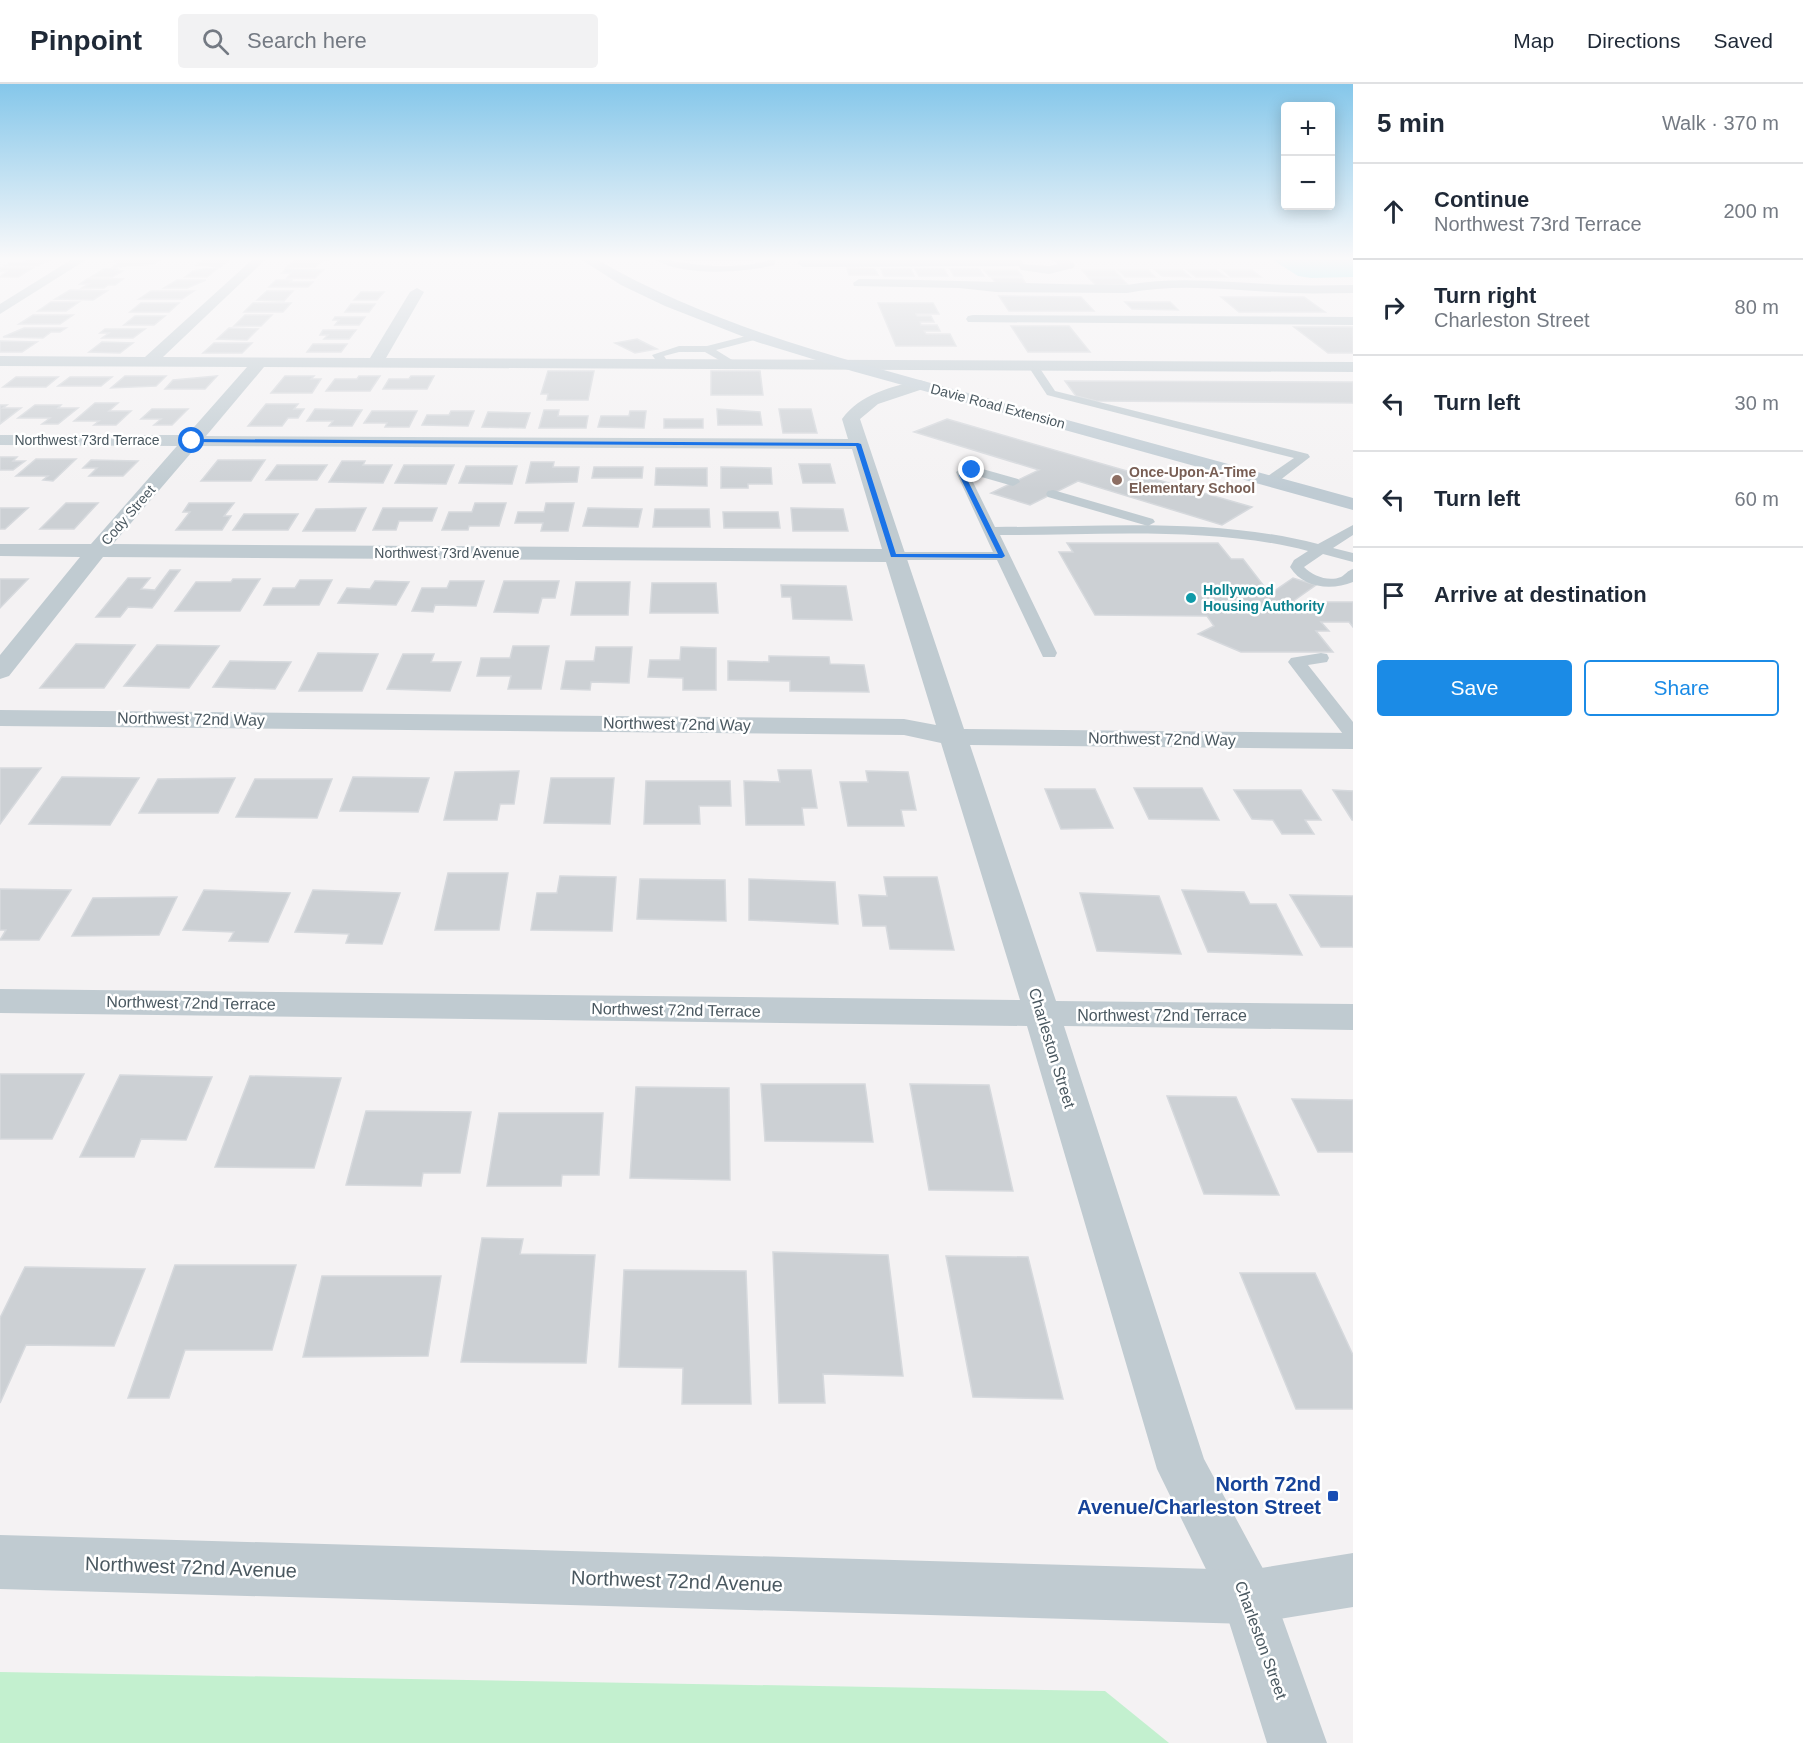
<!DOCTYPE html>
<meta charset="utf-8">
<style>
body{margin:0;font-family:Arial,sans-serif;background:#f2f2f3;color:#1f2937}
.controls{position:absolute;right:18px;top:18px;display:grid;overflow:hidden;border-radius:6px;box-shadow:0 3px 15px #0003}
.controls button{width:54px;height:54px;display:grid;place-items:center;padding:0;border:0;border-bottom:2px solid #e0e1e3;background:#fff;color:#1f2937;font:30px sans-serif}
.stop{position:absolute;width:18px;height:18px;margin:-14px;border:4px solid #1a73e8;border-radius:50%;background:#fff}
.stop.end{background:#1a73e8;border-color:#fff;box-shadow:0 2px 6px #0008}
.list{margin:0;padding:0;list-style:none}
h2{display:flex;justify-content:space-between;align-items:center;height:78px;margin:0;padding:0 24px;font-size:26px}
h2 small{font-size:20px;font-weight:400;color:#747a83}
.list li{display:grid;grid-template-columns:39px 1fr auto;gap:18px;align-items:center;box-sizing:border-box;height:96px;padding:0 24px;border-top:2px solid #e0e1e3}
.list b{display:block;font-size:22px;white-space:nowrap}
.list p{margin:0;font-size:20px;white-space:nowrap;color:#747a83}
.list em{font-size:20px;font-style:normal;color:#747a83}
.actions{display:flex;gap:12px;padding:18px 24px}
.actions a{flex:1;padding:14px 0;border:2px solid #1b8be6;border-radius:6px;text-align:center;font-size:21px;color:#1b8be6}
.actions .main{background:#1b8be6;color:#fff}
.icon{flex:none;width:33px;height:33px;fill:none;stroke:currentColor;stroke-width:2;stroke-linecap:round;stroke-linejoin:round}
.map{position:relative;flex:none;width:1353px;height:1659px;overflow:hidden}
header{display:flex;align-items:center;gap:36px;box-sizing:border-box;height:84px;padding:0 30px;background:#fff;border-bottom:2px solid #e0e1e3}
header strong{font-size:28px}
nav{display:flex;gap:33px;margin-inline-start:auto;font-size:21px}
.search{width:420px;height:54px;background:#f2f2f3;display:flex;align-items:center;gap:15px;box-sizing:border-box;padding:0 21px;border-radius:6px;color:#747a83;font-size:22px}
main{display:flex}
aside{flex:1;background:#fff}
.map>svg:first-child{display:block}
.green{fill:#c3f0cf}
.water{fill:#90e4ed}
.building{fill:#ccd0d4;stroke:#d6d9dd;stroke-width:1.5}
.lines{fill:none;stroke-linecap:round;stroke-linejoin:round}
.service{fill:#c0cbd1;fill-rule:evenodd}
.minor{fill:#c0cbd1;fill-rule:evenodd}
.tertiary{fill:#c0cbd1;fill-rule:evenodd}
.secondary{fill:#bfcbd3;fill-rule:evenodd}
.route{fill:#1a73e8}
.education-dot{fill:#8d6e63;stroke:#fff;stroke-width:2}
.culture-dot{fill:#0f9aa8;stroke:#fff;stroke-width:2}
.transit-dot{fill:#1a4fb4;stroke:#fff;stroke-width:2}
.labels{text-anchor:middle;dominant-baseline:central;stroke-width:5;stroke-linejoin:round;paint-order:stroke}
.far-street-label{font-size:14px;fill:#4a5860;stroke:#fff}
.far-education-label{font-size:14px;font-weight:bold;fill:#785e54;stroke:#fff;text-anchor:start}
.far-culture-label{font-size:14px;font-weight:bold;fill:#0d838f;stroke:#fff;text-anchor:start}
.street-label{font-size:16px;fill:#4a5860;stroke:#fff}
.near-transit-label{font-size:20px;font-weight:bold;fill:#164399;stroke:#fff;text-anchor:end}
.near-street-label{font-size:20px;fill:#4a5860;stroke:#fff}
</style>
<header>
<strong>Pinpoint</strong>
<div class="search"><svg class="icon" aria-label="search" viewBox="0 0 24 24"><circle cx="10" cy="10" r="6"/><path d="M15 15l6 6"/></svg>Search here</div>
<nav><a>Map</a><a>Directions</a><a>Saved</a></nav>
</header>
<main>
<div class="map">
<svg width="1353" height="1659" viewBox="0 0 1353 1659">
<rect width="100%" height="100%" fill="#f4f2f3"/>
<!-- green -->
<path class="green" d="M0,1588l1105,19 64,52h-1169z"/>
<!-- water -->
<path class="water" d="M1270,174h83v19l-42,1 -13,-2z"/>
<!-- building -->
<g class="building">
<path d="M31,174l21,1 -15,7h-33l6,-3h12z"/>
<path d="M684,174h67l1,2h-68z"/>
<path d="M117,175h45l-8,5 -41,3 6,-5h-7z"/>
<path d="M205,175h25l-10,8 -24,-2z"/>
<path d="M297,175h33l-9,3 -6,5h-28z"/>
<path d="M0,184h33l-15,9h-18l7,-6h-7z"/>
<path d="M847,184l28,1 3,6h-29z"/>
<path d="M104,185h14l-2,1 7,1 -11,6h-21z"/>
<path d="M203,185h14l-10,8h-22l8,-6z"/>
<path d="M286,185l37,1 -8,8h-28l4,-5h-9z"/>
<path d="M881,185h30l3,7h-30z"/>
<path d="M915,185h29l4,7h-29z"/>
<path d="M950,185h29l5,7h-30z"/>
<path d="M984,186h33l5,6h-33z"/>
<path d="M1082,186h32l7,7h-33z"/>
<path d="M1118,186h30l7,7h-30z"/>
<path d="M1155,186h27l8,7 -28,-1z"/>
<path d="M1187,186h29l10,7h-30z"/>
<path d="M1223,186h29l9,7h-30z"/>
<path d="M992,194h30l5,7h-30z"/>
<path d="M1089,194h32l7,7h-32z"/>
<path d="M87,195h36l-8,6h-7l-4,3h-22l7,-4h-9z"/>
<path d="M177,196h29l-19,8h-23z"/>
<path d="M276,196h16l-2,2h23l-5,5h-39z"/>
<path d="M70,206l37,1 -14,9 -38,-1z"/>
<path d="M151,207h43l-12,8h-43z"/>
<path d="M267,207h26l-9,10 -27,-1z"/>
<path d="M361,208h23l-7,8h-23z"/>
<path d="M999,212l82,1 13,14h-85z"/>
<path d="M1221,213h83l21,15h-86z"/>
<path d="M51,218h28l-13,9h-28z"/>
<path d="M1125,218h45l8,8 -46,-1z"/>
<path d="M141,219h38l-10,9h-39z"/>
<path d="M253,219h38l-8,9h-39z"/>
<path d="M878,219h55l6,11h-23l1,2h14l3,6h-14l1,3h16l3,6h-16l2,3h24l6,12h-60z"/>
<path d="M351,220h24l-6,8h-24z"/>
<path d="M33,231h40l-13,9h-41z"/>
<path d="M245,231h27l-11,11h-27z"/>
<path d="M135,232h30l-11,9h-30z"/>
<path d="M335,233h30l-6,8h-24l4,-5h-6z"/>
<path d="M1011,242h58l21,26h-62z"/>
<path d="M1294,243h59v26h-25z"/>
<path d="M24,244h42l-6,4h-9l-8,6 -40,-1z"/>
<path d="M229,244l29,1 -11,11 -30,-1z"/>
<path d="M105,245h40l-12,9h-31l7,-5h-9z"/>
<path d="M323,246h33l-7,9h-25l4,-4h-8z"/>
<path d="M637,255l20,10 -22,4 -20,-10z"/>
<path d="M0,257l37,1 -15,10h-22z"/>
<path d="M102,258l31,1 -13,10 -31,-1z"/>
<path d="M214,259h38l-10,10h-39z"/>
<path d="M313,260h34l-6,8h-34z"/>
<path d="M548,287h46l-6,29h-41l1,-6h-7z"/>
<path d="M711,287h49l3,24h-52z"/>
<path d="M125,292h41l-10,10 -45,2z"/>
<path d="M217,292l-12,13h-40l8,-9z"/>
<path d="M285,292h29l-3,3h10l-9,14h-41z"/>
<path d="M359,292h21l-10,15h-44l9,-12h22z"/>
<path d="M411,292h23l-7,13h-44l6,-10h20z"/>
<path d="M16,293h42l-12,10h-43z"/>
<path d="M70,293h42l-11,9h-43z"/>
<path d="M1065,297l288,1v21l-257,-2 -20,-5z"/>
<path d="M95,319h23l-9,8h22l-15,14h-22l5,-4h-25z"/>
<path d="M266,320h32l-4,5h10l-6,9h-10l-6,8h-34z"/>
<path d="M0,321h7l-4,3h18l-21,16z"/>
<path d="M35,321h26l-3,3h20l-20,16h-16l8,-6h-32z"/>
<path d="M152,325h36l-16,16h-18l7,-6h-20z"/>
<path d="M315,325l47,1 -10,16h-23l4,-5h-26z"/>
<path d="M717,325l43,3 2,13h-44z"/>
<path d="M779,325h32l6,24h-34z"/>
<path d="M544,326h15l-1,6h30l-2,12h-47z"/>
<path d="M372,327h45l-8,16h-24l2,-4h-23z"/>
<path d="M451,327h23l-6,15 -46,-1 5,-10h22z"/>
<path d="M630,327h16l-2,17 -46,-1 3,-11h28z"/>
<path d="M488,328l42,1 -5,15 -43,-1z"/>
<rect x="664" y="335" width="39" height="9"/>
<path d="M947,335l305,88 -30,18 -144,-44 -48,24 -39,-12 48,-23 -125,-38z"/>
<path d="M0,373h17l-4,4h12l-12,9h-13z"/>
<path d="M36,375h40l-23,22 -10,-1 5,-4h-32z"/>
<path d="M91,376l47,1 -15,15h-34l8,-8h-14z"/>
<path d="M218,376h47l-14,21h-50z"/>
<path d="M342,377h23l-2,4h29l-9,18 -54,-1z"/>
<path d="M531,378h23l-1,5h26l-2,15 -51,1z"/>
<path d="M799,380h31l5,19h-32z"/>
<path d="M277,381h50l-10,15h-51z"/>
<path d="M404,381h50l-8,19 -51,-1z"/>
<path d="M466,382h51l-5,18 -53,-1z"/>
<path d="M594,383h49l-1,11h-50z"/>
<path d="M721,383l50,1 1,16h-24v4h-27z"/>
<path d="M656,384h51v18l-52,-1z"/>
<path d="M66,419h32l-24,26h-34z"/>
<path d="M189,419h45l-10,13h7l-9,14h-46l14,-18h-7z"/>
<path d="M475,419h31l-7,23h-30l-1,4h-26l7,-18h23z"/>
<path d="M546,419h28l-6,28h-27l2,-8h-28l3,-11h26z"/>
<path d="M0,424h28l-23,21h-5z"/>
<path d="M366,424l-11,23h-52l13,-22z"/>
<path d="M383,424h54l-5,13h-33l-3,9h-23z"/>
<path d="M588,424l54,1 -4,18 -55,-1z"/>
<path d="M791,424l52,1 5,22h-55z"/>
<path d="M655,425h54l1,18h-57z"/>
<path d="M723,428h55l2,16h-56z"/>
<path d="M244,430h54l-10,16h-55z"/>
<path d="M1067,459h151l13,16h12l27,35 23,-16 23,7 -24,17h61v25l-4,-5h-28l8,9h-13l17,21h-92l-43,-18 16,-8 -7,-10 -112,-1 -36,-63h14z"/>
<path d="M170,486h10l-28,38 -24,-1 -8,10h-24l32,-39h22l-9,11 14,1z"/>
<path d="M0,495h28l-28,29z"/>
<path d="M233,495h27l-20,32h-65l21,-29h35z"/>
<path d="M300,496h32l-13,25h-55l9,-17h22z"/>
<path d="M375,497l34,1 -13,23 -58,-2 9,-15 23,1z"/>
<path d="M450,497h34l-8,25 -41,-1 -2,7 -21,-1 10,-23h25z"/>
<path d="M504,497h55l-4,17h-13l-4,15 -44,-1z"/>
<path d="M576,498h54l-2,33h-57z"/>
<path d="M652,499h64l2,30h-68z"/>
<path d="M781,501l65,1 6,34 -59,-1 -2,-22h-9z"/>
<path d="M76,560l59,1 -31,43h-64z"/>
<path d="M157,561l62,1 -30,42 -65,-2z"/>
<path d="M513,562h36l-8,43h-33l3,-13h-34l4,-18h29z"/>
<path d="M596,563h36l-3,36 -38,-1 -1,8 -29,-1 5,-28h28z"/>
<path d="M681,563l35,1v42h-33v-12l-35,-1 2,-17h30z"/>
<path d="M318,569l60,1 -16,37h-63z"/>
<path d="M403,570h31l-3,8h30l-11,29 -63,-2z"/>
<path d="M769,572l60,1 1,7 34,1 5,27 -79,-1v-10l-62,-1v-19l41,1z"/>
<path d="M230,577l61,1 -16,27 -62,-2z"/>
<path d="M0,684h41l-41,56z"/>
<path d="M778,686h33l6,38h-15l2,17h-58l-2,-44 36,1z"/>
<path d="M519,687l-5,33h-14l-3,16h-53l11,-48z"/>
<path d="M866,687l42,1 8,38h-15l3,16h-56l-8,-44h28z"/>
<path d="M62,693l77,1 -29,47 -81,-1z"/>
<path d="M353,693l76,1 -11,34 -78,-1z"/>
<path d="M235,694l-17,35h-79l19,-34z"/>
<path d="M551,694h63l-4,46 -66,-1z"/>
<path d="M255,695h77l-15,39 -81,-1z"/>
<path d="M646,697h84l1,25h-32l1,18h-56z"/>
<path d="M1134,704h68l17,32 -70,-1z"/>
<path d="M1045,705h50l18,39 -52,1z"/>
<path d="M1234,706h67l20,30h-16l9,14h-32l-9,-14 -21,-1z"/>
<path d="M1333,706l20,1v29h-1z"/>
<path d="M448,789h60l-9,57h-64z"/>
<path d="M560,792l56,1 -4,54 -81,-1 6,-37h20z"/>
<path d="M884,793h53l17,73 -64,-1 -4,-23h-23l-4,-31 28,1z"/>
<path d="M640,795l85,1 1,41 -89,-2z"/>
<path d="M749,795l86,3 3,42 -89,-4z"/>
<path d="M0,805l71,1 -32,50h-39l6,-10h-6z"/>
<path d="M204,806l86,3 -22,49 -39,-1 5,-9 -51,-2z"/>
<path d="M313,806l87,3 -18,51 -36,-1 3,-9 -54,-2z"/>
<path d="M1182,806l62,2 6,12h26l26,51 -94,-3z"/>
<path d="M1080,809l79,3 22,58 -84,-3z"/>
<path d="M1290,811l63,1v51h-32z"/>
<path d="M177,813l-18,38 -87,1 21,-38z"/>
<path d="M0,990h84l-32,65h-52z"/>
<path d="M120,991l92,2 -26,63 -45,-1 -7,18h-54z"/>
<path d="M250,992l91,2 -27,90 -99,-1z"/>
<path d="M761,1000h104l8,58 -108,-1z"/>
<path d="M910,1000l79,1 24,106 -84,-1z"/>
<path d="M636,1003l93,1 1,92 -100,-2z"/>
<path d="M1167,1012l69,1 43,98 -75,-1z"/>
<path d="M1292,1015l61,1v52h-35z"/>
<path d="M366,1027l105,1 -11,61h-37l-2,13 -75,-1z"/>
<path d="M499,1029h104l-4,62h-37l-1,11h-74z"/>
<path d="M482,1154l41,1 -3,15 75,1 -9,108 -125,-1z"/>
<path d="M773,1168l115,3 15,121 -80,-2 2,29h-46z"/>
<path d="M946,1172l82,1 35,142 -90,-2z"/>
<path d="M175,1181h121l-24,85h-87l-16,48h-41z"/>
<path d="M25,1183l120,2 -31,77 -88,-1 -26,58v-85z"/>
<path d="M624,1186l122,1 5,133h-69l1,-36 -64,-1z"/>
<path d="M1240,1189h75l38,82v54h-57z"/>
<path d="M322,1192h119l-13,80 -125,1z"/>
</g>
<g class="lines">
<!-- service -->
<g class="service">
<path d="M652,174c12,0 22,4 33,5 27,4 56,5 82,-2l2,-3h8l-3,7c-31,8 -94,12 -122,-7z"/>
<path d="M758,249l5,3 -1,2 -46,12 21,13 1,2 -5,3 -28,-16h-26l-15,4 6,9 -5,3 -4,-1 -9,-12 27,-9h28z"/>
<path d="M1033,279l4,1 18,27 253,63 2,3 -35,27h-10l-2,-3 2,-3 29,-20 -247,-63 -19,-29z"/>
<path d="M962,384h17l39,11 2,3 -7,4 -35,-10h-8l25,51c107,0 219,-10 323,17l35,-19v10l-20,13 20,5v9l-30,-8 -19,13c9,9 24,15 37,10 5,-3 6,-6 12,-8v13c-22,9 -50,6 -63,-15l4,-7 14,-9c-93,-25 -211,-16 -308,-16l57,118 -2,4h-12l-46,-97h-103l-7,-4 7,-4h99l-37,-80z"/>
<path d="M1053,406l100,29 2,3 -7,4 -100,-29 -2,-3 2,-3z"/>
<path d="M1321,569l6,1 2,4 -2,4 -19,3 45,57v18l-7,-2 -58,-76 3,-4z"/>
</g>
<!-- minor -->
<g class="minor">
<path d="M74,174h15l-89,56v-10z"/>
<path d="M254,174h13l-104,99 207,1 40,-66 7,-4 7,4 -38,66 967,4v10l-1089,-5 -58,69 642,3 -6,-20c18,-25 49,-32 78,-39l6,2 2,3 -2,3 -48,16 -18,15 104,310 389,4v16l-383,-4 86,256 297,3v26l-289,-4 140,433 64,119 59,165h-60l-43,-137 -67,-137 -130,-443 -1027,-13v-24l1020,11 -79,-257 -37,-8 -904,-9v-16l904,9 32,6 -50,-163 -783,-5 -94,119 -9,3v-24l80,-98 -80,-1v-12h91l86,-98 -177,-1v-10h187l60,-68 -247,-1v-10l145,1zM197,362l655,3 30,100 -769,-5z"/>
<path d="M1046,174h21l8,7 -2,3 -24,6 -28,-4 -2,-4 -216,1 -6,-4 6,-4h214l4,1 2,4 26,2 10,-2z"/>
<path d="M859,195c89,1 178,5 268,6 55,-10 111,-1 166,0 20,1 40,0 60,0v8c-20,0 -40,1 -60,0 -55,-2 -112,-11 -166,0l-131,-1 -37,-4 -105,-2 -1,-3z"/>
<path d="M973,231l380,2v8l-385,-3 -2,-3 2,-3z"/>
</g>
<!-- tertiary -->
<path class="tertiary" d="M0,1451l1249,35 104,-17v54l-104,17 -1249,-35z"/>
<!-- secondary -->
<path class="secondary" d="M579,174h15c117,68 245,100 374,135 128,35 257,70 385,105v12l-501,-139 -95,-29 -92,-36 -44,-21z"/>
</g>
<!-- sky -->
<linearGradient id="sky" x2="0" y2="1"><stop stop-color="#85c7ea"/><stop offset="0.43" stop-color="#faf9fa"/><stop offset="1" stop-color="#faf9fa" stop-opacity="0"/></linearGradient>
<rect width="1353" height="406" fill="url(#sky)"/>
<!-- route -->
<path class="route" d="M192,355l666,4 3,1 35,110h102l-39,-79 1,-4 12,-2 2,2 -9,2v2l40,81 -3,2 -111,-1 -35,-111 -666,-4z"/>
<!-- markers -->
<circle class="education-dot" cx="1117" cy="396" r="6"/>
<circle class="culture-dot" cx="1191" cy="514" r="6"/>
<rect class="transit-dot" x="1327" y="1406" width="12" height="12" rx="3"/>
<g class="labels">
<!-- far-street labels -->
<g class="far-street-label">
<text transform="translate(998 322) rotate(15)">Davie Road Extension</text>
<text x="87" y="356">Northwest 73rd Terrace</text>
<text transform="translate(128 431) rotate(-49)">Cody Street</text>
<text x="447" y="469">Northwest 73rd Avenue</text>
</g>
<!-- far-education labels -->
<g class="far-education-label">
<text x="1129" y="388">Once-Upon-A-Time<tspan x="1129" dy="16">Elementary School</tspan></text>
</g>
<!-- far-culture labels -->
<g class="far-culture-label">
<text x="1203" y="506">Hollywood<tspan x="1203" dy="16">Housing Authority</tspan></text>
</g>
<!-- street labels -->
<g class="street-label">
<text transform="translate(191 635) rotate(1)">Northwest 72nd Way</text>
<text transform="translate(677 640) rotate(1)">Northwest 72nd Way</text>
<text transform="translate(1162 655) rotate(1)">Northwest 72nd Way</text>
<text transform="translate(191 919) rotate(1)">Northwest 72nd Terrace</text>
<text transform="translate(676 926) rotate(1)">Northwest 72nd Terrace</text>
<text x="1162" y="931">Northwest 72nd Terrace</text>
<text transform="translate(1052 964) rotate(73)">Charleston Street</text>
<text transform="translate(1261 1556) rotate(70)">Charleston Street</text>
</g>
<!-- near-transit labels -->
<g class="near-transit-label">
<text x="1321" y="1400">North 72nd<tspan x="1321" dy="23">Avenue/Charleston Street</tspan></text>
</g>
<!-- near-street labels -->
<g class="near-street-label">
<text transform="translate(191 1483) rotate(2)">Northwest 72nd Avenue</text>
<text transform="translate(677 1497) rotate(2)">Northwest 72nd Avenue</text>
</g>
</g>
</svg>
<div class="controls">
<button>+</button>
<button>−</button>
</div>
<div class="stop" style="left:192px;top:357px"></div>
<div class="stop end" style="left:972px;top:386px"></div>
</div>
<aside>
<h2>5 min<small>Walk · 370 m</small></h2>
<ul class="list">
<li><svg class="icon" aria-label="ahead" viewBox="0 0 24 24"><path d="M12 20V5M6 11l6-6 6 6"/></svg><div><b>Continue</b><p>Northwest 73rd Terrace</p></div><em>200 m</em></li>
<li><svg class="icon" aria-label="right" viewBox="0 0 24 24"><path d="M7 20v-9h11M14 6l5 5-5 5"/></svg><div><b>Turn right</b><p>Charleston Street</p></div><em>80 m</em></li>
<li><svg class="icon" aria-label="left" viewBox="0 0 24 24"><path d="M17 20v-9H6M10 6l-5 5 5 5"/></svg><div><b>Turn left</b></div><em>30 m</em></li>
<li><svg class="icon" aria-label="left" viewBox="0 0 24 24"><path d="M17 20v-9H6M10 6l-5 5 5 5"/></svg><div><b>Turn left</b></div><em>60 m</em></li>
<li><svg class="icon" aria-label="arrive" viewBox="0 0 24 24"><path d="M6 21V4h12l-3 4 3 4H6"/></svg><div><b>Arrive at destination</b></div></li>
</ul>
<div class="actions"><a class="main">Save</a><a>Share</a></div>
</aside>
</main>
